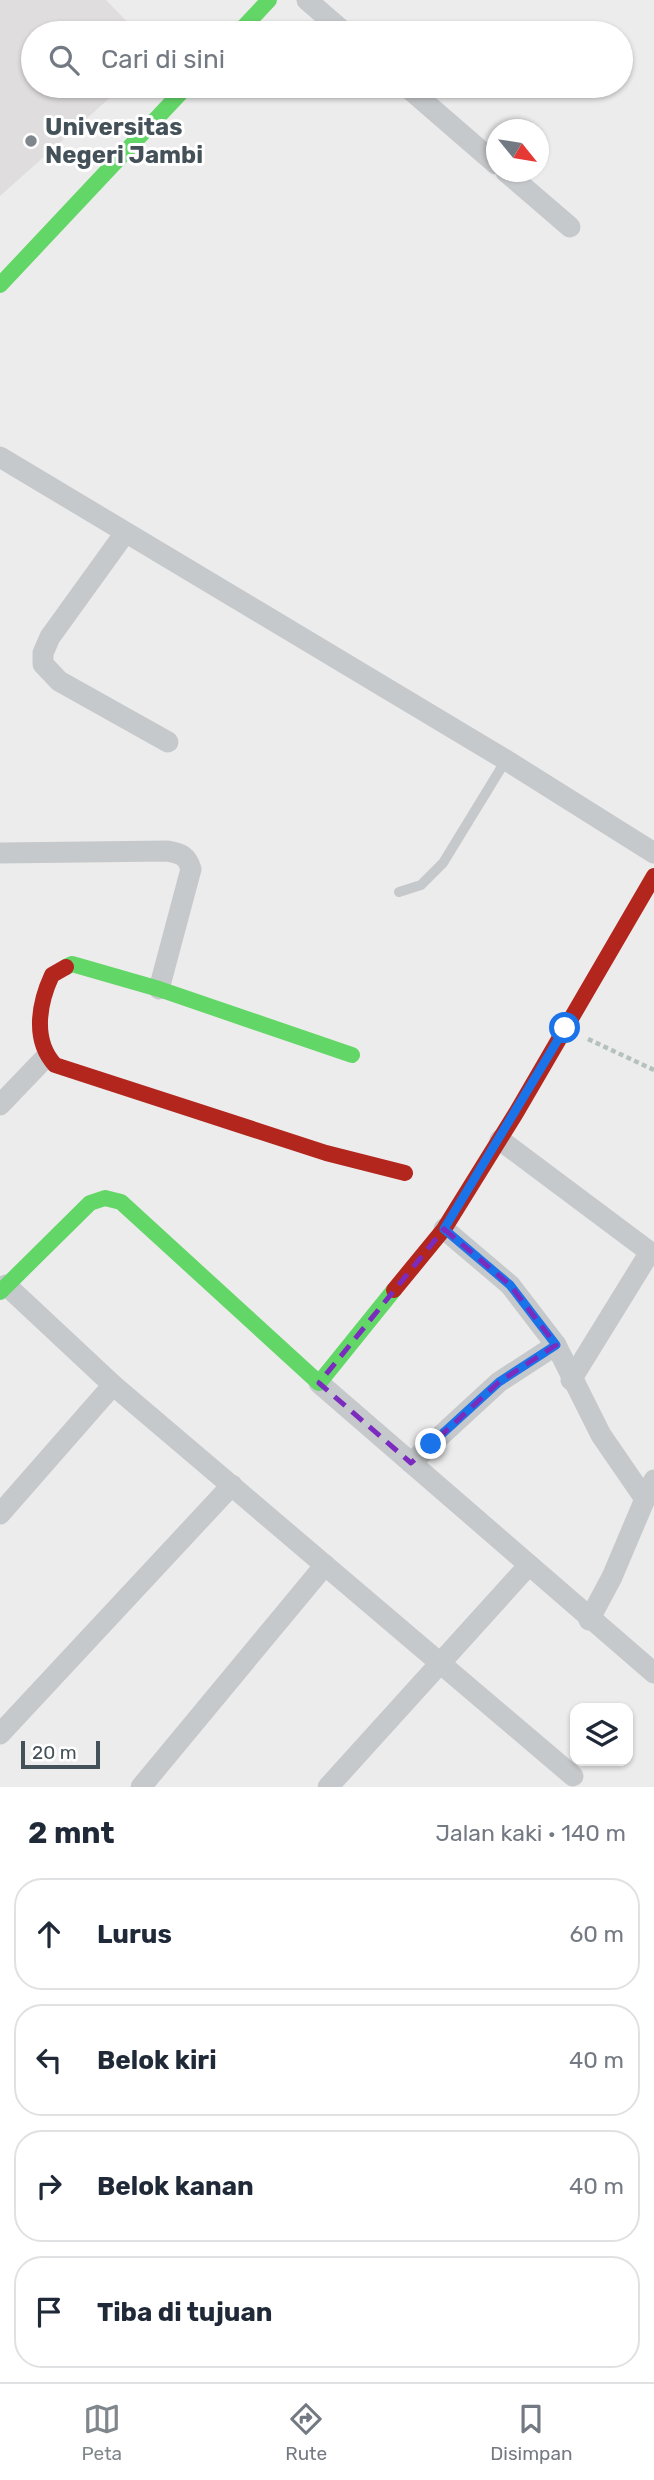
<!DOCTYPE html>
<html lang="id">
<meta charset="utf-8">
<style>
body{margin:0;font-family:Rubik,sans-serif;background:#f2f2f3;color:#1f2937}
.controls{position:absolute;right:21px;bottom:21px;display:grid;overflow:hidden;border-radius:14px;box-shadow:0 2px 5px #0004}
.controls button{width:63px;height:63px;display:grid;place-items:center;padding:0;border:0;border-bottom:2px solid #e0e1e3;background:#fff;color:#1f2937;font:35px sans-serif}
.compass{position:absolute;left:486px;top:119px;width:63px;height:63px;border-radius:50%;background:#fff;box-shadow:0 2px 5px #0004;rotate:120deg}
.scale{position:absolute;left:21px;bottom:18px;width:79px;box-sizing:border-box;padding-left:7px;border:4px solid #445158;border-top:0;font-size:19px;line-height:24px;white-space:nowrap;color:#445158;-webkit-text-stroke:5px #fff;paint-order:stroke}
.stop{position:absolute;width:21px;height:21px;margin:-16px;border:5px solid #1a73e8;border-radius:50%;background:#fff}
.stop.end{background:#1a73e8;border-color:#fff;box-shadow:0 2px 7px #0008}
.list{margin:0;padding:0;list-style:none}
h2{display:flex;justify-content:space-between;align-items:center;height:91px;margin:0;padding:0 28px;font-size:30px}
h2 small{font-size:23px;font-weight:400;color:#747a83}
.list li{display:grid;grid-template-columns:46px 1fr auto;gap:21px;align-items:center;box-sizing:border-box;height:112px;margin:0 14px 14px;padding:0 14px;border:2px solid #e0e1e3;border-radius:28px}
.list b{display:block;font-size:26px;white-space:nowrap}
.list em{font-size:23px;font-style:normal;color:#747a83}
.icon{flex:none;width:38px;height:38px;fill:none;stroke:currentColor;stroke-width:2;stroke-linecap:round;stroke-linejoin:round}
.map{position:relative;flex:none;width:654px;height:1787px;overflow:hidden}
.search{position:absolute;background:#fff;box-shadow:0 2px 5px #0004;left:21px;right:21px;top:21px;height:77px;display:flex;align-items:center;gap:18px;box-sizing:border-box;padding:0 24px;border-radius:38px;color:#747a83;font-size:26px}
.sheet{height:595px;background:#fff}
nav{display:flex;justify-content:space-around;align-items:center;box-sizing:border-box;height:98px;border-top:2px solid #e0e1e3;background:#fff;font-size:19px;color:#747a83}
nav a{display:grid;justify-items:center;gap:4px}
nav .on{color:#7f878c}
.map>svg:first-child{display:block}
.education{fill:#dfddde}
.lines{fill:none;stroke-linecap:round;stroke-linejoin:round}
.path{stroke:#b4c1bc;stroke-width:4.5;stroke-dasharray:5 3.5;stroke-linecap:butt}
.lane{stroke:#c6c9cb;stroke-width:10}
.street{stroke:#c6c9cb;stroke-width:21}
.fast{stroke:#63d668;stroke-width:16}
.jam{stroke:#b3261e;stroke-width:16}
.route{stroke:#1a73e8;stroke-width:9}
.marked{fill:none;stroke:#7b2cbf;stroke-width:5;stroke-dasharray:14 9;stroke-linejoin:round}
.poi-dot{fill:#7f878c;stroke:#fff;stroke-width:2.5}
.labels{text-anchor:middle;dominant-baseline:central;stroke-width:6;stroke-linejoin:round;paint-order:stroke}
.poi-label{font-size:24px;font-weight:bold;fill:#445158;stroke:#fff;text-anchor:start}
</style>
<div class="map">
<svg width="654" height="1787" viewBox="0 0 654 1787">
<rect width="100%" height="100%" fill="#edecec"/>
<!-- education -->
<path class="education" d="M0,0h106l32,33h-105v53h90l-123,110z"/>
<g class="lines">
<!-- path -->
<path class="path" d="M588,1039l66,31"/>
<!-- lane -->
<path class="lane" d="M399,892l22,-7 22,-22 63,-103"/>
<!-- street -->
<g class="street">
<path d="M307,0l38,33"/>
<path d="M406,86l90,78"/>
<path d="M506,172l64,55"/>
<path d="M0,457l506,303 148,93"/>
<path d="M125,533l-75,104 -7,16v11l16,17 109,61"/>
<path d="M0,853l167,-2c14,2 20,5 24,18l-32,120"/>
<path d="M0,1105l45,-47"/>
<path d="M500,1140l154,115"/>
<path d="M444,1229l66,56 46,60 45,90 44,64 9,-19"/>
<path d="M6,1285l107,100 460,391"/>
<path d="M571,1380l79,-128"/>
<path d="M319,1383l335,290"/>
<path d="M411,1463l88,-81 57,-37"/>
<path d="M0,1514l113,-129"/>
<path d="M589,1620l23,-43 33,-78"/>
<path d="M0,1734l232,-249"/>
<path d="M141,1787l184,-222"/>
<path d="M328,1787l201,-222"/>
</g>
<!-- fast -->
<g class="fast">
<path d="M238,33l31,-33"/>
<path d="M0,285l187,-199"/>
<path d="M66,967l6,-3 87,25 193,66"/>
<path d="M0,1292l90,-89 15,-5 16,4 198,181 75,-93"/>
</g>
<!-- jam -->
<g class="jam">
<path d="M66,967l-14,8c-13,28 -20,65 3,90l271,88 79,20"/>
<path d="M394,1290l50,-61 72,-116 138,-237"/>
</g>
</g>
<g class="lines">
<!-- route -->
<path class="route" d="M431,1444l68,-62 57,-37 -46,-60 -66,-56 121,-201"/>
</g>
<!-- marked area -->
<path class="marked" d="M444,1229l66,56 46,60 -57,37 -88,81 -92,-80z"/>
<!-- markers -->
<circle class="poi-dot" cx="31" cy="141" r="7"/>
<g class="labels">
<!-- poi labels -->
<g class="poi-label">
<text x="45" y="127">Universitas<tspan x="45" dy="28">Negeri Jambi</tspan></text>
</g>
</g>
</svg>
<div class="controls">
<button><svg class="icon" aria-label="layers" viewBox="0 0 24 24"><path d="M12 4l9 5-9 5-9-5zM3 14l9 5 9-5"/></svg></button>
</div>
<svg class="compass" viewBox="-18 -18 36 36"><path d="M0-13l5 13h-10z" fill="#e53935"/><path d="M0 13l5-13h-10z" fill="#747a83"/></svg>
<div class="scale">20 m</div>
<div class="stop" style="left:565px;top:1028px"></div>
<div class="stop end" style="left:431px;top:1444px"></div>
<div class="search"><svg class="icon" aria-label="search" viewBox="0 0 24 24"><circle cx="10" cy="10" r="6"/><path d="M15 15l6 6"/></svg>Cari di sini</div>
</div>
<section class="sheet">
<h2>2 mnt<small>Jalan kaki · 140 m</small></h2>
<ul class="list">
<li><svg class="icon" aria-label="ahead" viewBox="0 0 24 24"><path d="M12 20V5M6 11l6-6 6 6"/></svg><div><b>Lurus</b></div><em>60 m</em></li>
<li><svg class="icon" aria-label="left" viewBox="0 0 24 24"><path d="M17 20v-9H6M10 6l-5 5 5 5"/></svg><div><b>Belok kiri</b></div><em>40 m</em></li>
<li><svg class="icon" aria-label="right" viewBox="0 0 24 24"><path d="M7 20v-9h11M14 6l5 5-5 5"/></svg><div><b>Belok kanan</b></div><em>40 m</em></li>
<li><svg class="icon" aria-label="arrive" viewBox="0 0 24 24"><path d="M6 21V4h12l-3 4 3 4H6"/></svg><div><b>Tiba di tujuan</b></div></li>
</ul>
</section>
<nav>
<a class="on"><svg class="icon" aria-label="map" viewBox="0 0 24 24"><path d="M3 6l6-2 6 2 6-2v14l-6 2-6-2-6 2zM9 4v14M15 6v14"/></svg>Peta</a>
<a><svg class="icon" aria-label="directions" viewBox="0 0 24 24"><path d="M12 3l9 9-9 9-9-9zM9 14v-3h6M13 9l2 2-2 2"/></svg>Rute</a>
<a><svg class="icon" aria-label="saved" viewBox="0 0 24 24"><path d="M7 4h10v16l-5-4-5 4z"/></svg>Disimpan</a>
</nav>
